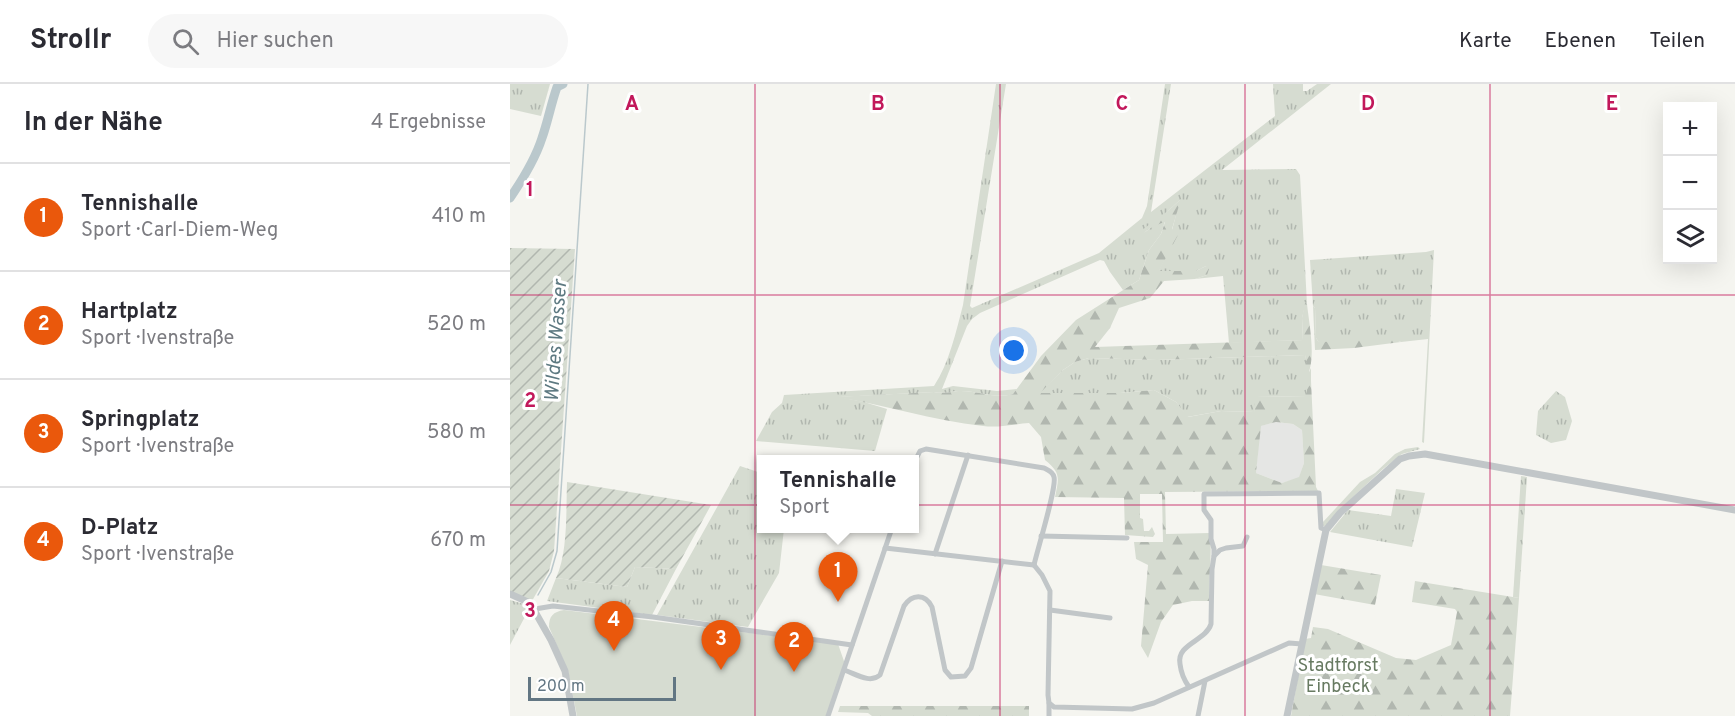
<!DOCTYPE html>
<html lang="de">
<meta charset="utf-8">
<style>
body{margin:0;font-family:Overpass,sans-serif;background:#f7f7f7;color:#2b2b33}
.controls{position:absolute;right:18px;top:18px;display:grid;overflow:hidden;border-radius:0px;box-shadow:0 6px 24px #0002}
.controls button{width:54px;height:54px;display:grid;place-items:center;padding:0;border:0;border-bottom:2px solid #e1e1e2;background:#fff;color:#2b2b33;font:30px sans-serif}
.scale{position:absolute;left:18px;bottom:15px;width:148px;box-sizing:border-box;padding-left:6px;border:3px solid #627683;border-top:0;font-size:16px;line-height:21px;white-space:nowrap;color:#627683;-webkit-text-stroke:4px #fff;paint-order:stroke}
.you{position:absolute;left:504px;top:267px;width:21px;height:21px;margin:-15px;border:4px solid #fff;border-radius:50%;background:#1a73e8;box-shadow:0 0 0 9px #1a73e833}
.badge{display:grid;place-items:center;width:39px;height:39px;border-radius:50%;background:#ea580c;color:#fff;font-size:20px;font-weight:700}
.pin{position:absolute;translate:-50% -50px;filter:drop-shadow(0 2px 3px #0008)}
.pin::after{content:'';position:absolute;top:32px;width:21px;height:18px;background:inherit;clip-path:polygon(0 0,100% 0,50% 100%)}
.popup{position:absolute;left:247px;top:371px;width:162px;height:78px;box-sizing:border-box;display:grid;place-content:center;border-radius:0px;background:#fff;filter:drop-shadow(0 2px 4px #0005);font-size:20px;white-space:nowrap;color:#7c7c81}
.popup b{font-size:22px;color:#2b2b33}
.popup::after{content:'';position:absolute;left:50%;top:100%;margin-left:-12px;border:12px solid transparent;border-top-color:#fff}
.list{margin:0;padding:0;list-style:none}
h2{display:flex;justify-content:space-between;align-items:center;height:78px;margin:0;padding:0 24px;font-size:26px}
h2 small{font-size:20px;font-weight:400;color:#7c7c81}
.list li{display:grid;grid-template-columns:39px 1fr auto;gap:18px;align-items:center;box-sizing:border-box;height:108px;padding:0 24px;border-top:2px solid #e1e1e2}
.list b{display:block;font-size:22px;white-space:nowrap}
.list p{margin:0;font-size:20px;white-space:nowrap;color:#7c7c81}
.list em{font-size:20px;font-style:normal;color:#7c7c81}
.icon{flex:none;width:33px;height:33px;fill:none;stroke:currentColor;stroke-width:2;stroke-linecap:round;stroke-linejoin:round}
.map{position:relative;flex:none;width:1225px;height:632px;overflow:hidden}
header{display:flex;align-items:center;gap:36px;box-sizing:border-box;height:84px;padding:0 30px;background:#fff;border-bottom:2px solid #e1e1e2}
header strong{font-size:28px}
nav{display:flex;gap:33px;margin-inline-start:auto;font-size:21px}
.search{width:420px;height:54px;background:#f7f7f7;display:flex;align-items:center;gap:15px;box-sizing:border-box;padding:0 21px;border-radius:33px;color:#7c7c81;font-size:22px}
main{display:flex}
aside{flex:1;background:#fff}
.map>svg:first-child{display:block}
.built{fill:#e5e6e4}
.grass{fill:url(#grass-tufts)}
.forest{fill:url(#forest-firs);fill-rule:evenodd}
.garden{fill:url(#garden-furrows)}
.pitch{fill:#d6dcd1}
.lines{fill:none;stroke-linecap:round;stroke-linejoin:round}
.stream{stroke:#bac8cc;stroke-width:1.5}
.river{stroke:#bac8cc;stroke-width:9}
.minor{stroke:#c1c6c8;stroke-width:5}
.tertiary{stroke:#c1c6c8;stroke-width:7}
.grid{fill:none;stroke:#c2185b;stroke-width:1.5;stroke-opacity:0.55}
.labels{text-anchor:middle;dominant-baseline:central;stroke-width:6;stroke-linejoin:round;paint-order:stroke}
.park-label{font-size:18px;fill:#677a61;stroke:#fff}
.water-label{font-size:20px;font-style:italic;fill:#5d7981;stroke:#fff}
.grid-label{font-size:20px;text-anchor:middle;font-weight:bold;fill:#c2185b;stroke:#fff;stroke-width:6;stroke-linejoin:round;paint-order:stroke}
</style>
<header>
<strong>Strollr</strong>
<div class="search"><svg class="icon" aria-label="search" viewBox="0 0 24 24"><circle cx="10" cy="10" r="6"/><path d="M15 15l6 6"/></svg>Hier suchen</div>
<nav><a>Karte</a><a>Ebenen</a><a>Teilen</a></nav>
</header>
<main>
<aside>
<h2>In der Nähe<small>4 Ergebnisse</small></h2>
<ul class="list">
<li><span class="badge">1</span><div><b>Tennishalle</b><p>Sport · Carl-Diem-Weg</p></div><em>410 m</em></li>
<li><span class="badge">2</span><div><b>Hartplatz</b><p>Sport · Ivenstraße</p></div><em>520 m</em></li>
<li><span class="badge">3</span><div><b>Springplatz</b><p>Sport · Ivenstraße</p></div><em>580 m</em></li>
<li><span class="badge">4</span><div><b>D-Platz</b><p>Sport · Ivenstraße</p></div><em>670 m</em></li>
</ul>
</aside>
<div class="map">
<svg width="1225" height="632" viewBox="0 0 1225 632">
<defs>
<pattern id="grass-tufts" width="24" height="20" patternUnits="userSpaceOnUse" patternTransform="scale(1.5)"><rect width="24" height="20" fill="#d6dcd1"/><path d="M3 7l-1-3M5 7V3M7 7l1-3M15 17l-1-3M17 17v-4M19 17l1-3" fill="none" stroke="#b1b7af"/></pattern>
<pattern id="forest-firs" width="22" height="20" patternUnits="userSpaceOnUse" patternTransform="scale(1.5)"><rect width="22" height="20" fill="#d6dcd1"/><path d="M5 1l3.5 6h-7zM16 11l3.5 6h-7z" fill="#b1b7af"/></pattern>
<pattern id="garden-furrows" width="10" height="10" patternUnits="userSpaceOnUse" patternTransform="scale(1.5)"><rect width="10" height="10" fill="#d6dcd1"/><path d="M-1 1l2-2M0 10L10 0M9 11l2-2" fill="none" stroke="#b1b7af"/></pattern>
</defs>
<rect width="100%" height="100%" fill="#f5f5f0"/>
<!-- built -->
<path class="built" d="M766,338l17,2 9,6 2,33 -5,15 -17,5 -26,-10 4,-47z"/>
<!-- grass -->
<g class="grass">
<path d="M0,0h40l-9,32 -31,-7z"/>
<path d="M486,0h10l-36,222 2,2 127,-55 43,-35 5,-12 18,-122h6l-20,128 124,-96 -2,-32h30v7h4l10,-7h14l-109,86 74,-1 4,6 7,129 -1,-2 -4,16 1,22 -74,3 -6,-67 -28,3 12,-4 -1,-9 -10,5 -38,1 19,-37 -5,-5 8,-30 -36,33 10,-8 11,-4 -4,13 -12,16 -10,30 -16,10 -13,-18 -6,-11 -4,-1 -120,53 -8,6 -5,7 -25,63 11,-3 44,5 20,-2 -4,5c-20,5 -36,-4 -55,-3 -9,1 -15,3 -24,1l-95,5 25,5 23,7 -12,42 -119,-10 16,-29 10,-9 2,-8 150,-9c15,-23 22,-54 29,-81z"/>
<path d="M924,166l-10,193 -2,-1 6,-103 -27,3 -2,-1 -78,2 -3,-2 -2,-3 -1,-30 -2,-2 -3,-46 116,-8z"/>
<path d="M795,271l4,17 2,-4v13l-4,1v14l-51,1 -2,15 -33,-1 -34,6 -11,-15 -22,-12 -34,3h-81l24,-23 12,-8 14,-4 68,2z"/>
<path d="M1046,307l9,6 7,24 -6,19 -15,3 -15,-8 2,-24z"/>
<path d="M908,363l2,2 -18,5 -19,15 -44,41 -14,17 -2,-2v-3l37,-40 15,-9 20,-19 10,-5z"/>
<path d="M230,382l21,7 1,55 22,1 -5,44 -31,54 -91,-12z"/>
<path d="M1011,392l6,1 -8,121 -6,-1z"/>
<path d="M886,405l29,4 -13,54 -82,-15 18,-22 43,6z"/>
<path d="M125,483l41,2 -24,46 -105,-14 9,-23 71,9z"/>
<path d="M0,516l14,4 5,5 -19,36z"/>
</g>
<!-- forest -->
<g class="forest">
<path d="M671,115l-9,30 6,6 -19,36h37l10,-5 3,3 -2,6 -12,4 -31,2 -14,17 -31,10 -9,20 -15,19 208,-7 -1,-22 3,-16 2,2c2,19 9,53 1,70l-3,-19 -148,5 -68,-2 -14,4 -12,8 -23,23h80l34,-3 22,12 12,15 33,-6 33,1 1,-15 52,-1v-15h4l5,106 2,4 -153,1 1,42 44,-1c2,23 -1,45 -1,68h-17l-19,4 -12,17 -13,36 -7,-12 7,-81 -12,-6 -2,-17h29l-1,-48h-22v24l3,1 1,12h5l3,-4 3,7 -2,3 -28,-2 -1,-37 -69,-1c4,-19 6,-24 -10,-37l-4,-23 -12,-14c-14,1 -31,5 -46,3 -50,-5 -99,-22 -149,-29l100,-5c9,2 15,0 24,-1 19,-1 35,8 55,3l28,-38 35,-36 63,-40 10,-30 12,-16 4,-12c-11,3 -20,10 -31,14l35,-26zM766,338l17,2 9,6 2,33 -5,14 -17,6 -26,-10 5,-47z"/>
<path d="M803,222l2,2 1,30 2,3 3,1 72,-3 8,3 -47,6 -39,2z"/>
<path d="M811,481l60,10 -6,30 -61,-11z"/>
<path d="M905,497l104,17 -9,118h-219l14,-77 6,-1 2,-11 15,2 68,29 20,2 35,-15 6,-33 -2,-3 -43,-7z"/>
<path d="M330,622h189v10h-157l-4,-3 -30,-1z"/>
</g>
<!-- garden -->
<g class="garden">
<path d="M0,164l65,1 -21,302 -5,20 -17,30 -22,-8z"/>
<path d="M57,398l144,23 -35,64 -41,-2 -8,20 -71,-9c12,-25 10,-67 11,-96z"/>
</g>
<!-- pitch -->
<path class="pitch" d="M54,526l274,34 7,20 -19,52h-249l-9,-45 -19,-44c0,-11 4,-15 15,-17z"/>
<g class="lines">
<!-- stream -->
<path class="stream" d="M28,511l13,-23 6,-21 31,-467"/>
<!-- river -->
<path class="river" d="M0,114c13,-19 25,-38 32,-60 6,-17 9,-34 15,-51l6,-3"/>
<!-- minor -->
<g class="minor">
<path d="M404,379l6,-12 6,-2 118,19c4,2 9,4 10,9 3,10 -17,74 -20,88"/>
<path d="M531,452l86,2"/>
<path d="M375,464l149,17"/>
<path d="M425,470l33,-99"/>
<path d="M704,472v-7l-3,-10v-19l-7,-10v-16l115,-1 2,35 5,2"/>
<path d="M524,481l8,10 8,16 -2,104 1,8 5,4 78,2 22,-6 135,-60 13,1"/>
<path d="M25,525l18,-3 100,11 199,28"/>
<path d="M540,526l60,8"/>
<path d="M334,586c12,4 26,14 36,5l24,-69c8,-12 21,-13 28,1l13,63 6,7 14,-1 6,-8 31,-107"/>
<path d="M679,603c-5,-7 -8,-14 -9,-23 -4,-20 26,-23 31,-40l1,-55 2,-13 6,-6 6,-2 17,-2 4,-9"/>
<path d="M318,632l64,-188"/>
<path d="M539,632v-13"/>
<path d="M688,632l7,-35"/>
</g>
<!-- tertiary -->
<g class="tertiary">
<path d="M0,510l20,9 21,37 14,31 8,45"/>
<path d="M777,632l39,-186 14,-17 60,-54 9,-3 16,-2 310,56"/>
</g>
</g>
<!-- grid -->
<path class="grid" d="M245,0v632M490,0v632M735,0v632M980,0v632M0,211h1225M0,421h1225"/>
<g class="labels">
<!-- park labels -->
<g class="park-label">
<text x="828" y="582">Stadtforst<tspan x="828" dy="21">Einbeck</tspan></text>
</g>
<!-- water labels -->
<g class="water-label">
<text transform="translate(47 257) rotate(-86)">Wildes Wasser</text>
</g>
</g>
<g class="grid-label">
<text x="122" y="26">A</text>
<text x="368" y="26">B</text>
<text x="612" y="26">C</text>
<text x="858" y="26">D</text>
<text x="1102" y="26">E</text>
<text x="20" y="112">1</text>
<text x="20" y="323">2</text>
<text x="20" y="533">3</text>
</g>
</svg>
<div class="controls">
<button>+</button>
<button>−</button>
<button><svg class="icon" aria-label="layers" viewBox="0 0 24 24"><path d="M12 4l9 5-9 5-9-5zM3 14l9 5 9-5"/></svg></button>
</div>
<div class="scale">200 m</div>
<div class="you"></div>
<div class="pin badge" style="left:328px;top:518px">1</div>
<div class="popup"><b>Tennishalle</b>Sport</div>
<div class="pin badge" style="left:284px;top:588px">2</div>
<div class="pin badge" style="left:211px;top:586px">3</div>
<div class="pin badge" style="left:104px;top:567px">4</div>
</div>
</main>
